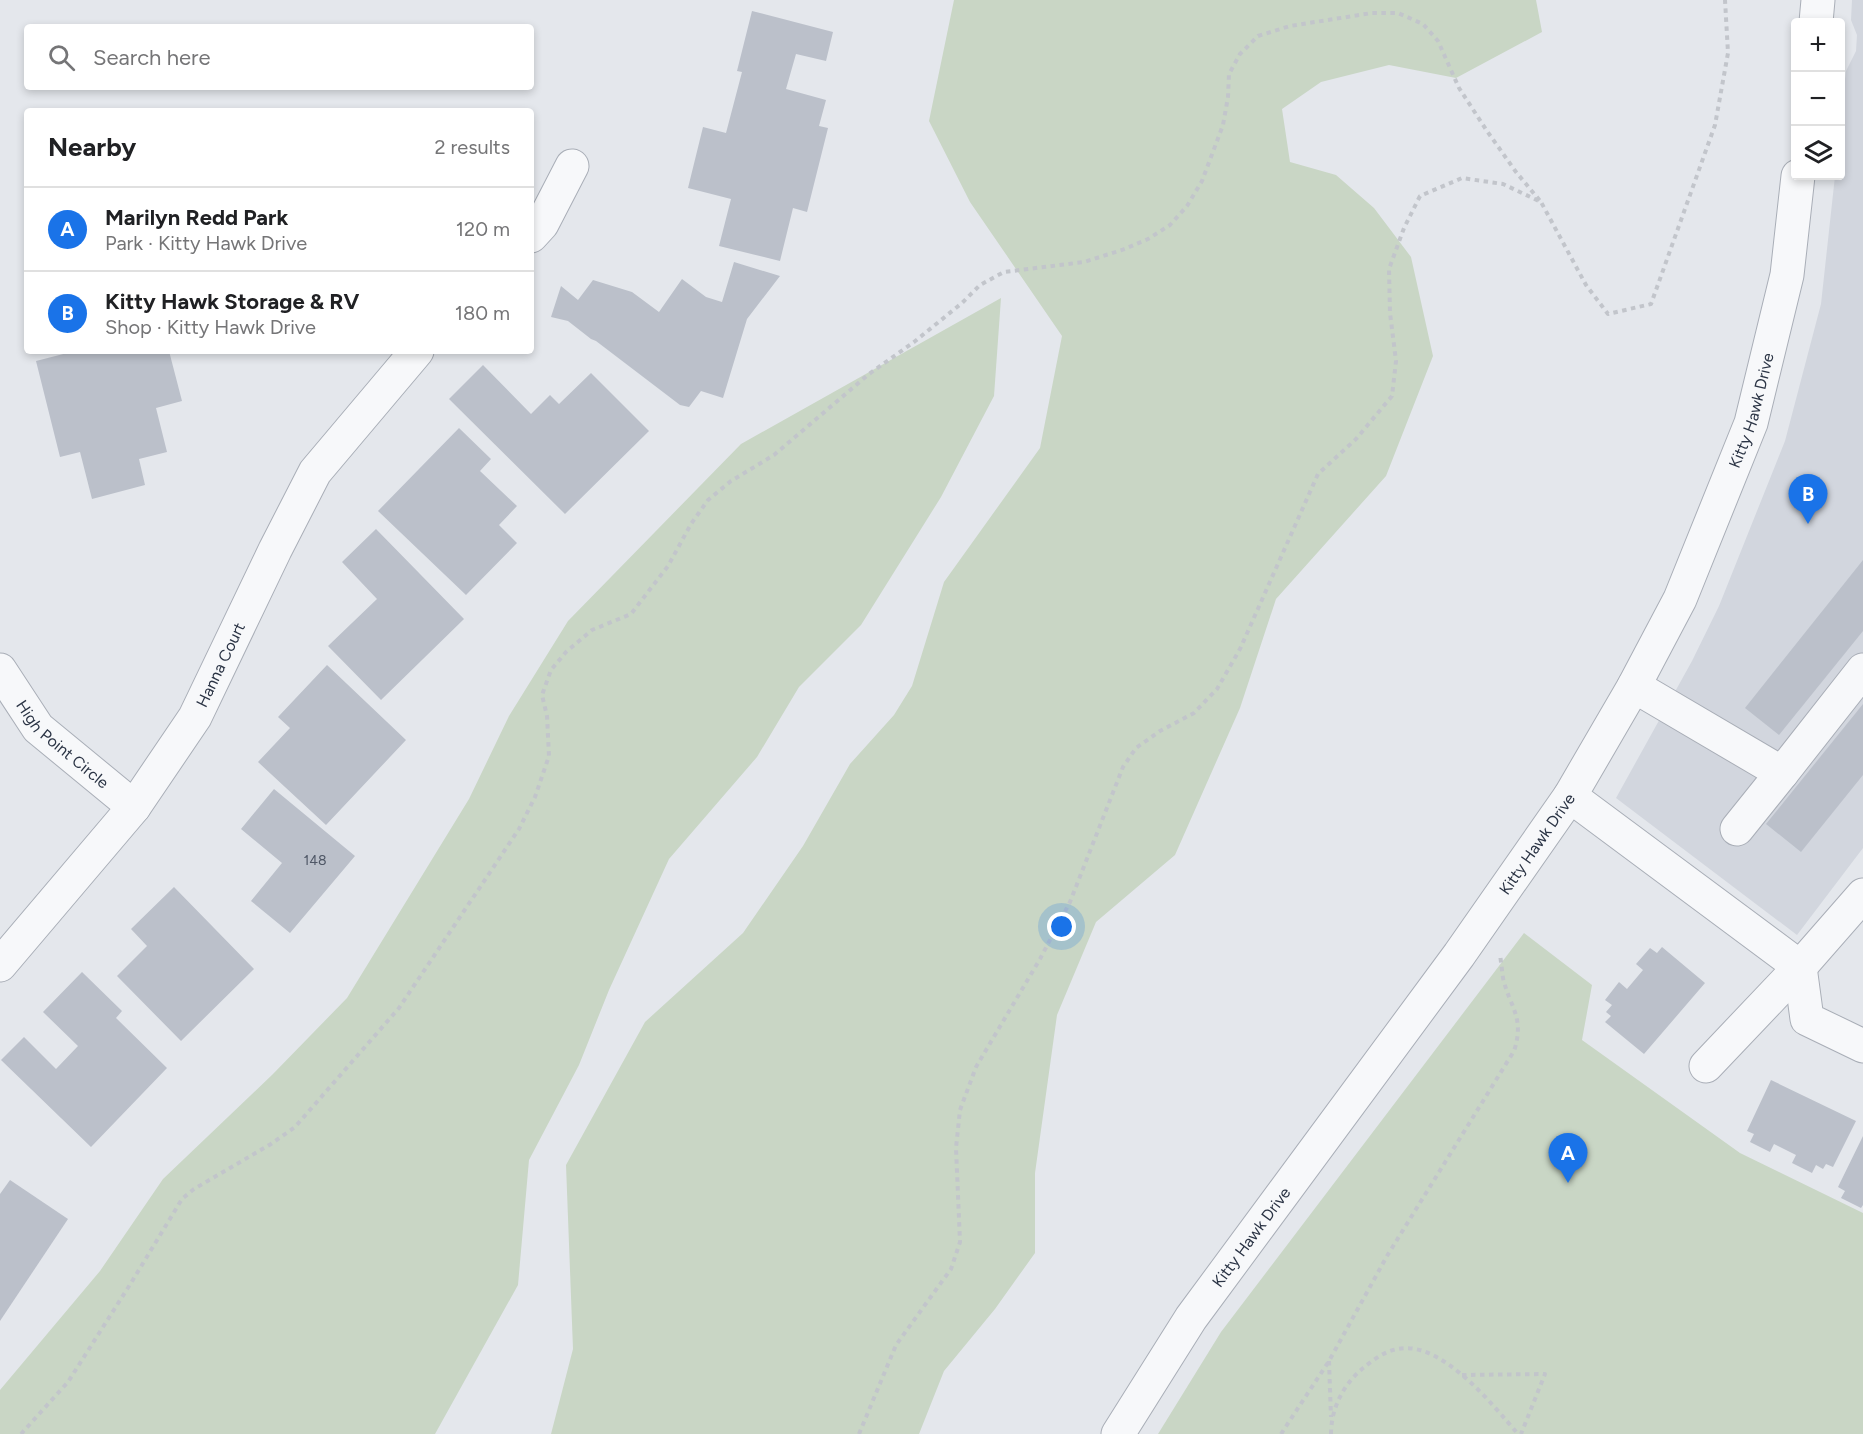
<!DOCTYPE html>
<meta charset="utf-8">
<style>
body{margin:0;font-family:Figtree,sans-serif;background:#f6f6f6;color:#202124}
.controls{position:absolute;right:18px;top:18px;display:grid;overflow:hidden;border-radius:6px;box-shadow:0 3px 9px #0003}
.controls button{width:54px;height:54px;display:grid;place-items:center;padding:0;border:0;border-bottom:2px solid #e0e0e0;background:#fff;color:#202124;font:30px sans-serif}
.you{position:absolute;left:1062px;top:927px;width:21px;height:21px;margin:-15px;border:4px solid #fff;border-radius:50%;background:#1a73e8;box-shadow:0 0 0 9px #1a73e833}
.badge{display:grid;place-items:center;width:39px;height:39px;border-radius:50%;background:#1a73e8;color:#fff;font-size:20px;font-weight:700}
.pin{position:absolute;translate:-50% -50px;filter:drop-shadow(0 2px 3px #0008)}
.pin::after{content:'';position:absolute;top:32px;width:21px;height:18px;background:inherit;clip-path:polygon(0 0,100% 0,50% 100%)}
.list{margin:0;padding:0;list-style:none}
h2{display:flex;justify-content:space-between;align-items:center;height:78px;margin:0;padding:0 24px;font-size:26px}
h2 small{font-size:20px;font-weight:400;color:#757577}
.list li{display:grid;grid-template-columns:39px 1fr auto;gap:18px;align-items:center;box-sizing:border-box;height:84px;padding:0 24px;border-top:2px solid #e0e0e0}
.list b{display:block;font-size:22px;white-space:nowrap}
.list p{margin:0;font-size:20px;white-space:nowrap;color:#757577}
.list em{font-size:20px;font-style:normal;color:#757577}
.icon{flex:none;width:33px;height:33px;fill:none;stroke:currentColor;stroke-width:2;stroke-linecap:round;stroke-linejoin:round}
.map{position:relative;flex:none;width:1863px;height:1434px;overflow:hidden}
.search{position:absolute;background:#fff;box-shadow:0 3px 9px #0003;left:24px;top:24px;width:510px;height:66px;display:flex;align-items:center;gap:15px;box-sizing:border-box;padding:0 21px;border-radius:6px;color:#757577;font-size:22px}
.panel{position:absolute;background:#fff;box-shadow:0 3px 9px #0003;left:24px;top:108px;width:510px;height:246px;border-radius:6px}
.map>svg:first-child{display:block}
.built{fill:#d2d6de}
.green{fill:#c9d6c5}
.building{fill:#bbc0ca}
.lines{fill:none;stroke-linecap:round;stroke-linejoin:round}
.minor-casing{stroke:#a9aeb7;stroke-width:35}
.path{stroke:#c2c5cb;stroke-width:4;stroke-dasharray:4.5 4.5;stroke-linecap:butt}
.minor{stroke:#f7f8fa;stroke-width:33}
.labels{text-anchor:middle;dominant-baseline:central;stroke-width:5;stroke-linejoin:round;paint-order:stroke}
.number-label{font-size:14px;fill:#4f5766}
.street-label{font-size:16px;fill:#2b3445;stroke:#f4f6f9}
</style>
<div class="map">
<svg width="1863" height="1434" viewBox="0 0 1863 1434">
<rect width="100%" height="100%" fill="#e4e7ec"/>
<!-- built -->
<path class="built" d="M1852,0h11v848l-66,87 -181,-137 76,-137 27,-55 66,-165 36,-137 14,-128h5v-54l6,-51 10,-20 1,-16 -6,-15z"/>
<!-- green -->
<g class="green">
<path d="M954,0h582l6,32 -86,46 -67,-13 -68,17 -39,27 8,53 46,13 38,33 37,49 22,99 -47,120 -110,123 -36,109 -65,147 -79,67 -39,93 -22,158v80l-40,56 -51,62 -25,63h-368l22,-85 -7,-184 79,-143 98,-89 60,-87 47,-82 44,-49 18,-29 32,-104 96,-134 22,-112 -92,-134 -41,-81z"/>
<path d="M1001,298l-7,98 -53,101 -80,128 -62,62 -42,70 -88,102 -60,131 -30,75 -50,95 -11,125 -83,149h-435v-44l100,-119 63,-92 110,-105 74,-76 122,-199 40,-83 59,-95 173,-177z"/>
<path d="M1524,933l68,52 -10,55 158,113 123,60v221h-705l63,-102z"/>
</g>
<!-- building -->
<g class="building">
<path d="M752,11l81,21 -7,29 -30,-7 -10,35 40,11 -7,26 9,2 -21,84 -14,-4 -13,53 -61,-15 12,-47 -43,-11 15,-61 23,6 16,-61 -5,-1z"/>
<path d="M734,262l46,14 -33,43 -24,79 -22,-7 -12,16 -9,-2 -84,-64 -5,-2 -23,-18 -17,-4 10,-31 17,14 15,-20 39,12 27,20 23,-33 24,18 16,5z"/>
<path d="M75,351h94l13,50 -26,7 11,44 -28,7 6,26 -53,14 -12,-47 -20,5 -24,-96z"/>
<path d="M483,365l48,49 19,-19 9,9 32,-31 58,58 -84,83 -116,-115z"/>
<path d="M459,428l32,31 -11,12 37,35 -18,19 18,18 -51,52 -88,-84z"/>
<path d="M376,529l88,90 -83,81 -53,-54 49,-47 -35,-37z"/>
<path d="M1863,560v71l-84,104 -34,-27z"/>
<path d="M327,665l79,75 -80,85 -68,-63 32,-34 -12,-11z"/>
<path d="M1863,704v71l-62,77 -35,-28z"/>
<path d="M274,789l81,67 -65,77 -39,-32 31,-38 -41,-34z"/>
<path d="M174,887l80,82 -73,72 -64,-65 30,-30 -16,-17z"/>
<path d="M1662,947l43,36 -61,71 -39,-32 6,-6 -5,-4 6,-7 -7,-5 14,-18 8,7 16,-19 -7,-6 14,-16 7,5z"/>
<path d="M82,972l40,39 -6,7 51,50 -76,79 -90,-87 23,-23 32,32 22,-23 -35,-34z"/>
<path d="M1771,1080l85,41 -23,46 -7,-3 -3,5 -7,-4 -4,8 -20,-10 4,-8 -22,-11 -4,8 -20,-10 4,-8 -7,-3z"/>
<path d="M1863,1136v69l-2,3 -20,-10 4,-7 -7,-4z"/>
<path d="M10,1180l58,39 -68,102v-127z"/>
</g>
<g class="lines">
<!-- minor casing -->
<g class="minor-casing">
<g id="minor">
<path d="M1816,22l2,-22"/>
<path d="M531,236l11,-12 30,-58"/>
<path id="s1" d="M0,670l38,58 96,79"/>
<path d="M1634,686l148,87 81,-103"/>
<path d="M1570,796l230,171 7,52 56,27"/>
<path d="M1737,829l45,-56"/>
<path id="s2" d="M0,965l134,-158 61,-90 80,-167 40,-78 102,-121"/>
<path d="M1706,1066l94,-99 63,-72"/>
<path id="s3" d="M1118,1434l73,-116 268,-363 111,-159 64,-110 46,-87 71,-176 36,-148 11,-99"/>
</g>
</g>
<!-- path -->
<g class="path">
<path d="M1329,1361l2,56"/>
<path d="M1462,1375l83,-1 -24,60"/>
<path d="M21,1434l47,-52 63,-99 51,-84 12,-10 77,-45 24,-17 104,-119 120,-179 16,-32 14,-41 -2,-40 -5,-21 9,-25 15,-18 26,-22 39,-16 37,-48 23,-42 17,-24 23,-19 43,-26 95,-81 45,-32 48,-39 18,-18 24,-13 80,-10 38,-12 26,-11 22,-14 17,-19 15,-25 21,-56 5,-28 1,-23 11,-20 18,-18 32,-10 82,-13h26l25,11 15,17 21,47 28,43 29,41 25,30"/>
<path d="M859,1434l37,-89 55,-76 9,-27 -4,-94 4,-38 16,-43 64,-108 30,-57 53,-135 13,-19 24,-17 34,-18 23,-24 23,-40 78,-175 38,-35 36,-43 4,-35 -6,-48 -1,-44 15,-41 16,-32 42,-18 41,6 38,18 45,83 22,29 43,-10 64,-179 13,-72 -3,-53"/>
<path d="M1281,1434l48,-73 58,-105 127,-205c11,-34 -4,-43 -11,-73 -1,-8 -2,-16 -3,-24"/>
<path d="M1331,1434c0,-25 12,-49 31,-65 10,-8 22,-18 36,-20 43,-9 95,56 120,85"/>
</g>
<!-- minor -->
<use href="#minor" class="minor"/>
</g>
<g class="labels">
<!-- number labels -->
<g class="number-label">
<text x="315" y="860">148</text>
</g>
<!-- street labels -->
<g class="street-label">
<text stroke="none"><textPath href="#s3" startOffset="1210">Kitty Hawk Drive</textPath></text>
<text stroke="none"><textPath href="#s2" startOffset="374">Hanna Court</textPath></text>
<text stroke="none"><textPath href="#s1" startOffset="98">High Point Circle</textPath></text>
<text stroke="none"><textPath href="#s3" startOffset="724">Kitty Hawk Drive</textPath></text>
<text stroke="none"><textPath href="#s3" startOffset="238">Kitty Hawk Drive</textPath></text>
</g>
</g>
</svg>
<div class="controls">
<button>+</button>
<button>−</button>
<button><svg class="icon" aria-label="layers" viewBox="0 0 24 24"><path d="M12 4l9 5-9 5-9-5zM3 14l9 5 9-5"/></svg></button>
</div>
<div class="you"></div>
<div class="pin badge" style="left:1568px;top:1183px">A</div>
<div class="pin badge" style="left:1808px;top:524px">B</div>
<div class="search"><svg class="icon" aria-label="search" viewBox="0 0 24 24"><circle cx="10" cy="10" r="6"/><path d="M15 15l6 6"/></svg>Search here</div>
<section class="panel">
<h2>Nearby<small>2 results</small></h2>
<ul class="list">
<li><span class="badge">A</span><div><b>Marilyn Redd Park</b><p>Park · Kitty Hawk Drive</p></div><em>120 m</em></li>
<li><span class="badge">B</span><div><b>Kitty Hawk Storage &amp; RV</b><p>Shop · Kitty Hawk Drive</p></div><em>180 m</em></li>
</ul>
</section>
</div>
